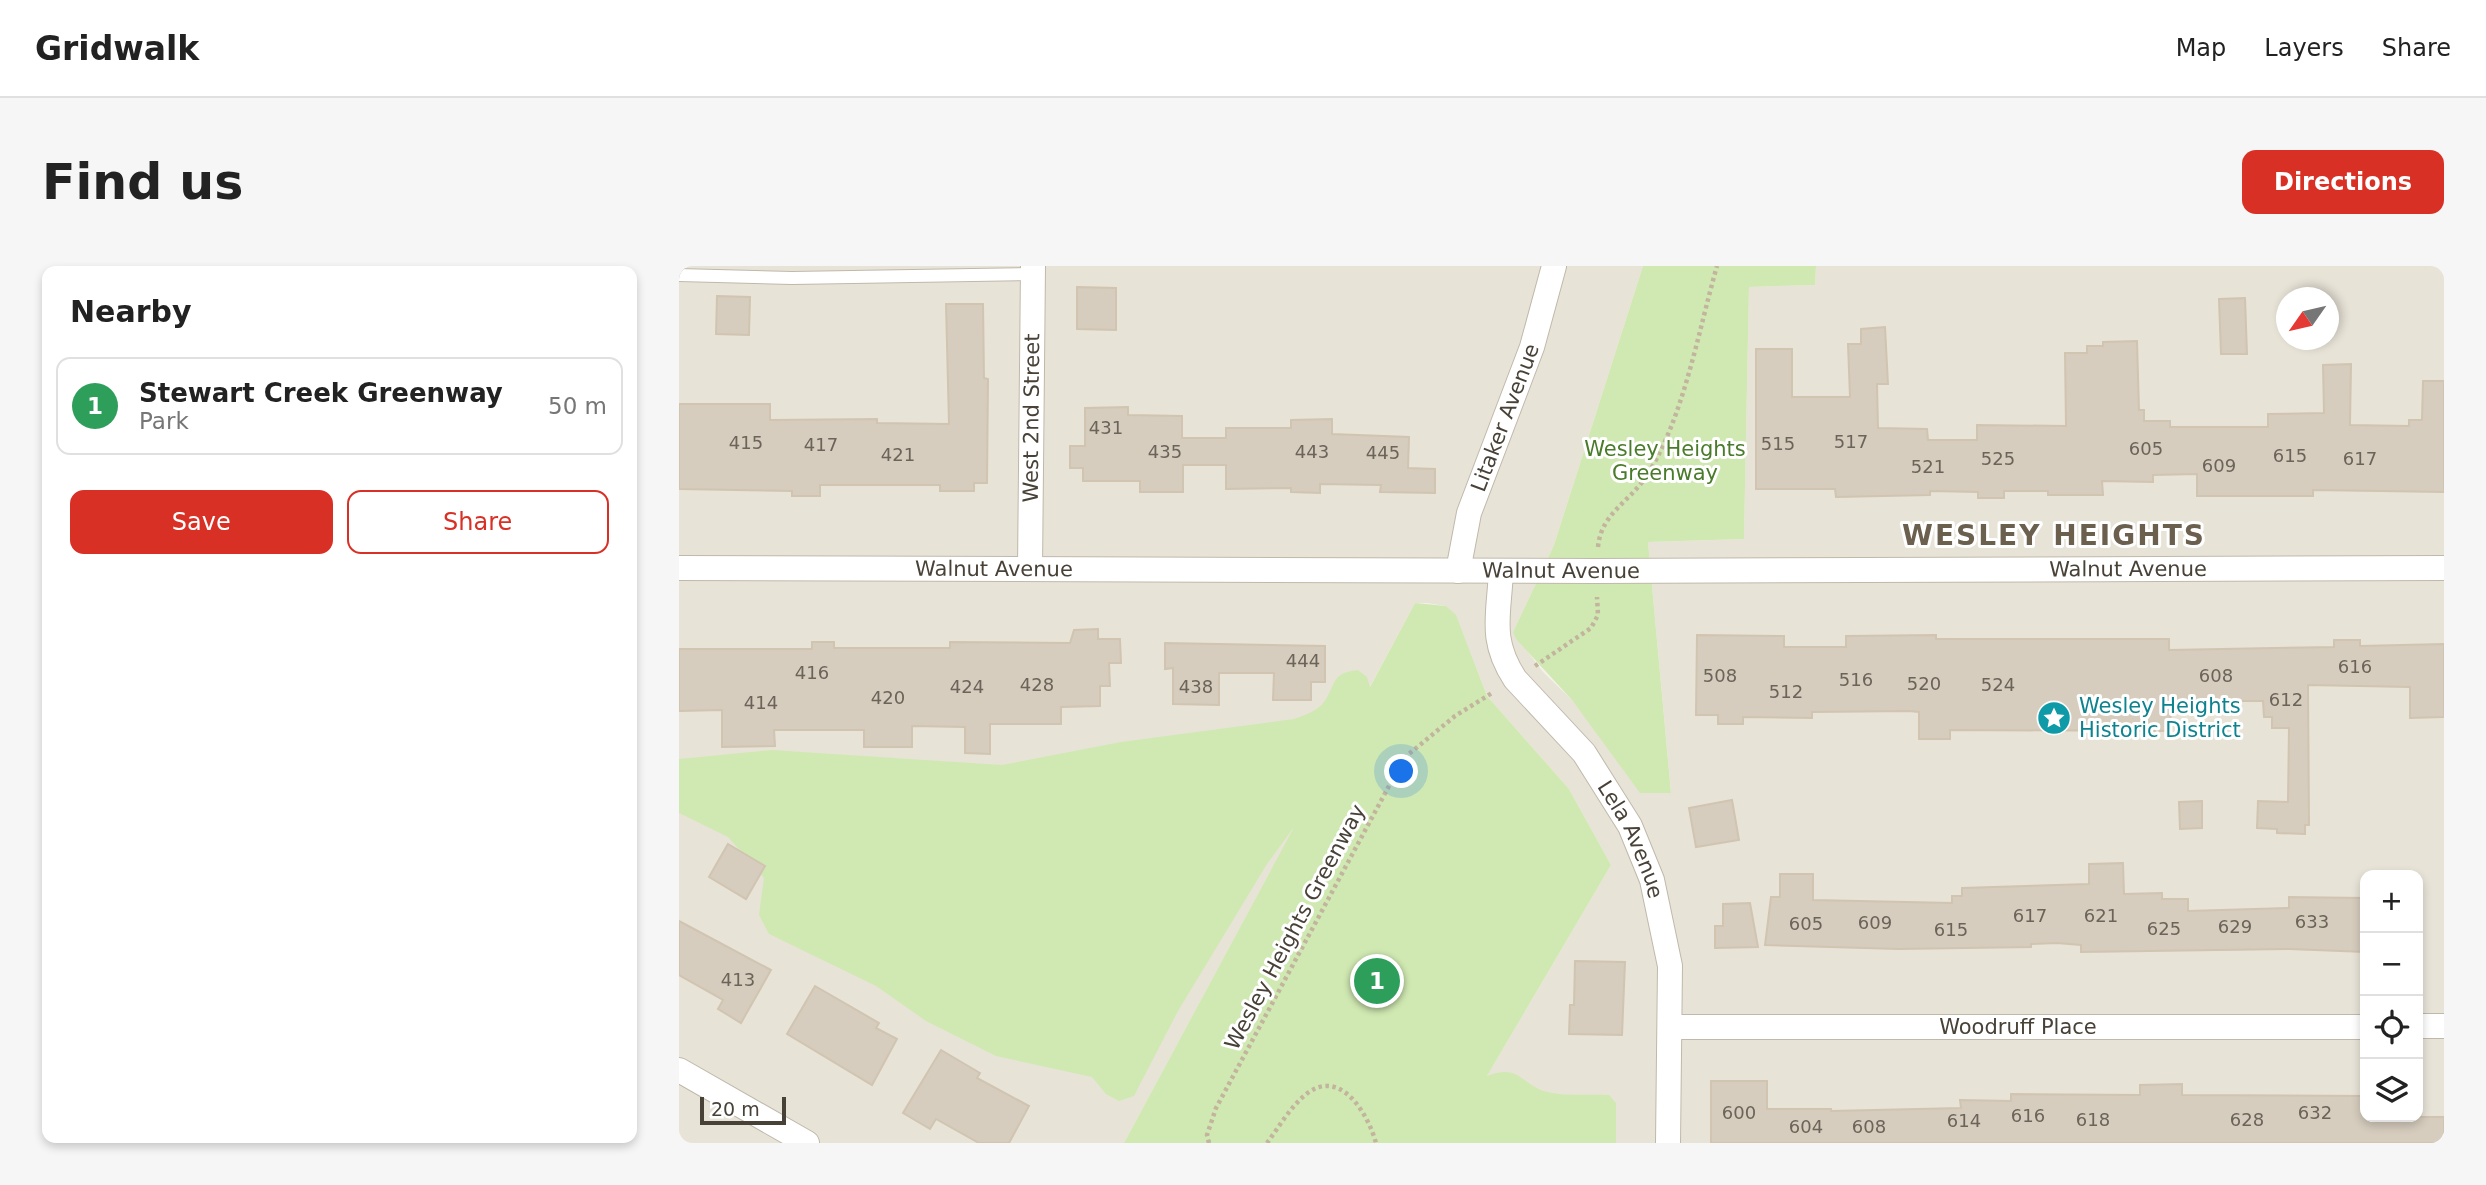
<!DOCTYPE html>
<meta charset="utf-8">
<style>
body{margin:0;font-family:"DejaVu Sans",sans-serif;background:#f6f6f6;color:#222}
.controls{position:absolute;right:21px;bottom:21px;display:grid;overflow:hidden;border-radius:14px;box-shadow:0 4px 10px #0003}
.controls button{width:63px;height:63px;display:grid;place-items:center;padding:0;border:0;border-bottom:2px solid #e0e0e0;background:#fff;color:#222;font:35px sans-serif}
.compass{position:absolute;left:1597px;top:21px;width:63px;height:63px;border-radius:50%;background:#fff;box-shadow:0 4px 10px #0003;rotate:236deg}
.scale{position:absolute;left:21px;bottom:18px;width:86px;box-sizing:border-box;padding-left:7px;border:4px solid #484137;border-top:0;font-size:19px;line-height:24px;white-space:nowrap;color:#484137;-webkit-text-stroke:5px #fff;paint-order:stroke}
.you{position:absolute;left:723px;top:506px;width:24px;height:24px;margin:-18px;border:5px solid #fff;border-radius:50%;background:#1a73e8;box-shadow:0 0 0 10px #1a73e833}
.badge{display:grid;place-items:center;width:46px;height:46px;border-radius:50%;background:#d93025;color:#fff;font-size:23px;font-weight:700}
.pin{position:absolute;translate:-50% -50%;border:4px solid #fff;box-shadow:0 2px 7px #0006}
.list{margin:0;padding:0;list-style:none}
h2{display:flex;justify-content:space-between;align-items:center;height:91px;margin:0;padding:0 28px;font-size:30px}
h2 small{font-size:23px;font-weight:400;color:#767676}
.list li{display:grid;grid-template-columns:46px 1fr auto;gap:21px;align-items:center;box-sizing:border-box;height:98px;margin:0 14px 14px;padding:0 14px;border:2px solid #e0e0e0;border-radius:14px}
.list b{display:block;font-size:26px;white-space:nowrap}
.list p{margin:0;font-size:23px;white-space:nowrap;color:#767676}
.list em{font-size:23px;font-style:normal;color:#767676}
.actions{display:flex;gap:14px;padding:21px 28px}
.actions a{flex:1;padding:16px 0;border:2px solid #d93025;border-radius:14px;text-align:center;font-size:24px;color:#d93025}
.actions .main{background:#d93025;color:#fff}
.icon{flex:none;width:38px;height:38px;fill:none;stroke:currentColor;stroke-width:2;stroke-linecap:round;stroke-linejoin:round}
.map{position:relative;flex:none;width:1765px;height:877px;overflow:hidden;border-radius:14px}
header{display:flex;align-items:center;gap:42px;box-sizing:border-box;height:98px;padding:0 35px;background:#fff;border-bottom:2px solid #e0e0e0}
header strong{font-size:33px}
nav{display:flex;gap:38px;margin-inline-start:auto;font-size:24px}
.intro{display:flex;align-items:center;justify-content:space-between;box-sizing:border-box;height:168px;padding:0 42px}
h1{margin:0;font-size:49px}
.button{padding:18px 32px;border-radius:14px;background:#d93025;color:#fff;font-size:24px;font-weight:700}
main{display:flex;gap:42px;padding:0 42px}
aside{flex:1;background:#fff;border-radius:14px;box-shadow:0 4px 10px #0003}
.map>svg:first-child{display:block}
.residential{fill:#e8e3d7;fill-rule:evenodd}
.green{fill:#d0e9b2}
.building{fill:#d6cdbe;stroke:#d1c4b1;stroke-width:2}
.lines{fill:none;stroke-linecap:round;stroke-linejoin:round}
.lane-casing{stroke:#c0b9ab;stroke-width:14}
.street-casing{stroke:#c0b9ab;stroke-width:26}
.path{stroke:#c2b49d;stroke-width:4.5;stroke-dasharray:3.5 3.5;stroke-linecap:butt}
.lane{stroke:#fff;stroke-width:12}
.street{stroke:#fff;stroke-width:24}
.labels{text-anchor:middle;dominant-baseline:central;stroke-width:6;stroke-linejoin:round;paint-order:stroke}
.number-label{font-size:18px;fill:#6c6459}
.street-label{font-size:21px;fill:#484137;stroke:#fff}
.park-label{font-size:21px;fill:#497b2a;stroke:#fff}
.culture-label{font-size:21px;fill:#0d838f;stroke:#fff;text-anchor:start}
.district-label{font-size:28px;font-weight:bold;letter-spacing:2px;fill:#6b5f4e;stroke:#fff}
</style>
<header>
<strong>Gridwalk</strong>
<nav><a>Map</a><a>Layers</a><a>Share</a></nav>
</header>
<div class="intro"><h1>Find us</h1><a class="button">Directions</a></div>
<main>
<aside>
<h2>Nearby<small></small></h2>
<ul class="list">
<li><span class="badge" style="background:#2e9e5b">1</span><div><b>Stewart Creek Greenway</b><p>Park</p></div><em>50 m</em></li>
</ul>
<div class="actions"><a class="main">Save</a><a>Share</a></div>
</aside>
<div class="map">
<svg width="1765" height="877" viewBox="0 0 1765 877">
<rect width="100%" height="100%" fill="#f4f1e9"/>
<!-- residential -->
<path class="residential" d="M0,0h964l-89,279 -41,87 30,40 29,28 30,37 39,56 30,-1 -23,-250 96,-3 5,-252 66,-2 1,-19h628v877h-843l-127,-45 137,-233 -42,-76 -82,-93 -31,-80 -10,-10 -19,-3h-12l-291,540h-445zM1608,32h42v42h-42zM1686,609h53v242h-53z"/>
<!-- green -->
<g class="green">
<path d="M964,0h173l-1,19 -66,2 -5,252 -96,3 23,251h-31l-68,-93 -56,-61 -3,-7 41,-87z"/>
<path d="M736,337l31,3 10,9 31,81 82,93 42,76 -124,211c35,-14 34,12 65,17 18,3 38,1 57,2l7,8v40h-492l170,-316 -27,37 -89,147 -44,85 -15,5 -13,-7 -14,-17 -96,-21 -70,-35 -50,-35 -107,-52 -10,-19 5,-37 -36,-41 -49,-24v-54l93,-9 230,15 119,-23 173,-23c11,-4 23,-8 30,-17 13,-18 6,-29 34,-32l9,7 3,10z"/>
</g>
<!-- building -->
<g class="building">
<path d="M398,21l39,1v42l-39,-1z"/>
<path d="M38,30l33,1 -1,38 -33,-1z"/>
<path d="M1566,32l2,56h-26l-2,-55z"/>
<path d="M267,38h37l1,74 4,1 -1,104h-13v8h-34v-6h-120v11h-28v-5l-113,-2v-85h91v16l107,-1v4l72,1z"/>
<path d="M1206,61l3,57h-11l1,44 49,1 1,11h49v-15l89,1 -1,-73h22v-7h16v-4l34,-1 2,69h5v11h26v6h98v-13l56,-1 -1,-48 28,-1 -1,61 59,1v-6h13l1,-39h21v111l-131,-2v6h-116v-22l-44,1v7l-51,-1 1,14h-55v-4h-44v7h-26v-6l-48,-1v4l-94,2 -1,-8h-79v-140h36v48h58l-2,-53h13v-15z"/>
<path d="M449,141v8l54,1v22h44v-10h65v-8l41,-1v15l77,3 -1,31 27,1v24l-55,-1 1,-7 -61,-1v9l-29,-1v-4l-65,1v-24h-43v27h-43v-11h-57v-13h-13v-22h15v-38z"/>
<path d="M419,363v10h22l1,24h-12l1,23h-10v20l-39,1v17h-71v30l-25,-1v-26l-53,-1v21h-48v-17h-90l1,16 -53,1v-37l-43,1v-62h133v-7h22v6h116v-6l120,1 4,-13z"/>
<path d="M1018,369l87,1v11h62v-11l90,-1v4h233v11l165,-3v-7h26v6l84,-2v73l-34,1v-31l-102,-2 1,140h-4v9l-28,-1v-4l-20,-1 1,-27 30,1 1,-74h-17v-11h-8l-1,-16h-93l1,30 -221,-1v9h-31v-27l-10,-1 -97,1v6l-69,-1v7h-25v-9h-22z"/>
<path d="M486,377l160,3v36h-14v18h-38l1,-27h-55v32l-46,-1v-36l-8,1z"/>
<path d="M1053,534l7,40 -43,7 -7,-39z"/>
<path d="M1523,535v27l-22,1 -1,-27z"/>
<path d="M49,578l37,22 -19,33 -37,-22z"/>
<path d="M1444,597l1,31 38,-1v6h26v12l101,-3v-11l76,1v54l-76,-3 -208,3v-7l-24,-2 -26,1v3l-132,2 -134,-4 6,-48h9v-23h33v26l139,3v-7h10v-8l127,-4v-20z"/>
<path d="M1071,637l8,44 -43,1v-22h8v-22z"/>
<path d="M0,655l92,49 -30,53 -23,-14 5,-9 -44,-25z"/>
<path d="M896,695l50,1 -3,73 -53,-1 1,-29h4z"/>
<path d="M136,720l64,37 -3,5 21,11 -25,46 -85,-51z"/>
<path d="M262,784l39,23 -3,5 52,28 -20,37h-30l-43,-24 -6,10 -27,-16z"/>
<path d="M1032,815h56v28h64v2l130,-3 -1,-8 51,1v-7l129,1v-10l42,-1v11l183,1v21h79v26h-733z"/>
</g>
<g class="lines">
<!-- lane casing -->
<g class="lane-casing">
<path id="lane" d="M0,9l113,3 241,-4"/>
</g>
<!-- street casing -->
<g class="street-casing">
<g id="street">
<path id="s1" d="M0,302l917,3 848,-3"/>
<path id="s2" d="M351,302l3,-302"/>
<path id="s3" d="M779,305l11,-58 63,-166 22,-81"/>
<path id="s4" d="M822,305c-2,45 -12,68 14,108l69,74 46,73 22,54 18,86 -2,177"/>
<path d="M1739,760h26"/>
<path id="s5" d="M991,761h695"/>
<path d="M0,804l128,73"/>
</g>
</g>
<!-- path -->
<g class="path">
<path d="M919,281c3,-33 30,-44 47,-69 38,-56 53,-146 72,-212"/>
<path d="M856,400l56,-38 7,-13 -1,-18"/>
<path d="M530,877l-2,-8 9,-27 188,-350 51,-42 37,-23"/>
<path d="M588,877c12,-16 25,-39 42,-51 34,-23 60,25 67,51"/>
</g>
<!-- lane -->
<use href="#lane" class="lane"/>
<!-- street -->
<use href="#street" class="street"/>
</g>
<!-- icons -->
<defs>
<g id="sight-disc" transform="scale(1.75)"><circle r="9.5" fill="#0f9aa8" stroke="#fff"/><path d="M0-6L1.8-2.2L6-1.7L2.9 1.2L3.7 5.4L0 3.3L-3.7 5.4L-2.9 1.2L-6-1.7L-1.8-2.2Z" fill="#fff"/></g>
</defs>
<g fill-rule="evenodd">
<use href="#sight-disc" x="1375" y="452"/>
</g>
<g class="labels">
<!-- number labels -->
<g class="number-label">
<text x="427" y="161">431</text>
<text x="1172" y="175">517</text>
<text x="67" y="176">415</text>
<text x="1099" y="177">515</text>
<text x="142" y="178">417</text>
<text x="1467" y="182">605</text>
<text x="486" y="185">435</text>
<text x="633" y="185">443</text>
<text x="704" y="186">445</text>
<text x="219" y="188">421</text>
<text x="1611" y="189">615</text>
<text x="1319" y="192">525</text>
<text x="1681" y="192">617</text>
<text x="1540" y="199">609</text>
<text x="1249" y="200">521</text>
<text x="624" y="394">444</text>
<text x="1676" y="400">616</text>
<text x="133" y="406">416</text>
<text x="1041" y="409">508</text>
<text x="1537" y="409">608</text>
<text x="1177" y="413">516</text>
<text x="1245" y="417">520</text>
<text x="358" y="418">428</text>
<text x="1319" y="418">524</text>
<text x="288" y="420">424</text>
<text x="517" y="420">438</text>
<text x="1107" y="425">512</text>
<text x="209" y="431">420</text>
<text x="1607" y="433">612</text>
<text x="82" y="436">414</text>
<text x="1351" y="649">617</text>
<text x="1422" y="649">621</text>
<text x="1633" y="655">633</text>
<text x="1196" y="656">609</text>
<text x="1127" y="657">605</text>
<text x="1556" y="660">629</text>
<text x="1485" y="662">625</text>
<text x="1272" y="663">615</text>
<text x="59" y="713">413</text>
<text x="1060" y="846">600</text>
<text x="1636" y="846">632</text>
<text x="1349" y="849">616</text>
<text x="1414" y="853">618</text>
<text x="1568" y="853">628</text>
<text x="1285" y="854">614</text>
<text x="1127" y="860">604</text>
<text x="1190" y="860">608</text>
</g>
<!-- street labels -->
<g class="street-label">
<text stroke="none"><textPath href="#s2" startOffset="150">West 2nd Street</textPath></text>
<text stroke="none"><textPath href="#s3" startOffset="161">Litaker Avenue</textPath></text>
<text stroke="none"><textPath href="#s1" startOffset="315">Walnut Avenue</textPath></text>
<text stroke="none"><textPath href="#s1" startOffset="1449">Walnut Avenue</textPath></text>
<text stroke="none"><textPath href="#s1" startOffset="882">Walnut Avenue</textPath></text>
<text stroke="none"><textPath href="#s4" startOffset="312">Lela Avenue</textPath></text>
<text transform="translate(616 661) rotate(-62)">Wesley Heights Greenway</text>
<text stroke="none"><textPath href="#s5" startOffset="348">Woodruff Place</textPath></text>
</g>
<!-- park labels -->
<g class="park-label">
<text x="986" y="183">Wesley Heights<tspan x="986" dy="24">Greenway</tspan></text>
</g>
<!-- culture labels -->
<g class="culture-label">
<text x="1400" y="440">Wesley Heights<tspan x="1400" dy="24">Historic District</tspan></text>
</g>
<!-- district labels -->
<g class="district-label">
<text x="1375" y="269">WESLEY HEIGHTS</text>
</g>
</g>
</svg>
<div class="controls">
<button>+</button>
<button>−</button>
<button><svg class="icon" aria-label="locate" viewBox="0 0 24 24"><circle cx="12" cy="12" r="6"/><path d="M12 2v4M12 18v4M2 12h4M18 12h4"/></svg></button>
<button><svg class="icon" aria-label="layers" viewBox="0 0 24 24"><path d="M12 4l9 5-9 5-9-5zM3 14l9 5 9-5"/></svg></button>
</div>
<svg class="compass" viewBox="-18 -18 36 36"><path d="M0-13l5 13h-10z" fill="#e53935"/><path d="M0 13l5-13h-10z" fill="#767676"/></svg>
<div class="scale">20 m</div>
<div class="you"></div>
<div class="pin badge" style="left:698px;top:715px;background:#2e9e5b">1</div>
</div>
</main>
